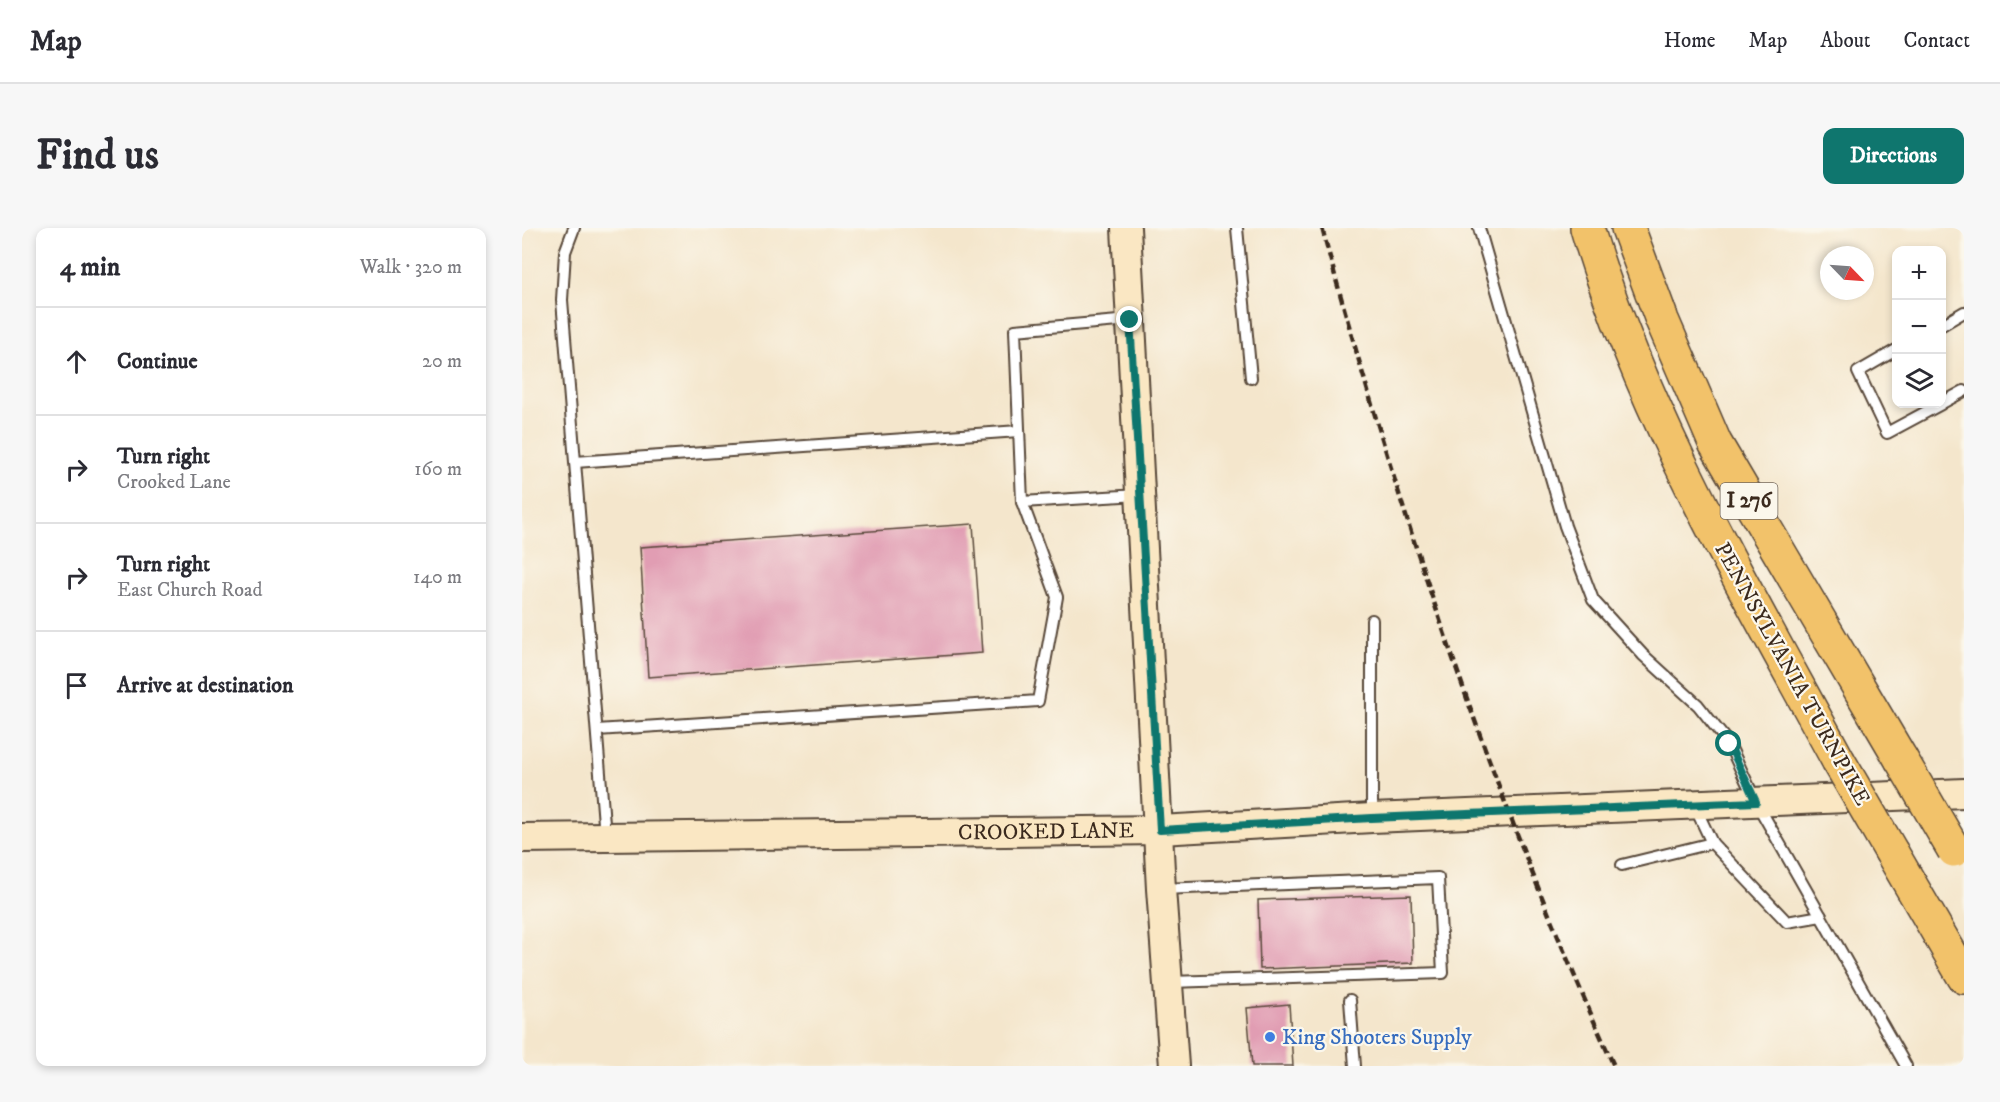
<!DOCTYPE html>
<meta charset="utf-8">
<style>
body{margin:0;font-family:"IM FELL DW Pica",serif;background:#f7f7f7;color:#2b2b33}
.controls{position:absolute;right:18px;top:18px;display:grid;overflow:hidden;border-radius:12px;box-shadow:0 3px 9px #0003}
.controls button{width:54px;height:54px;display:grid;place-items:center;padding:0;border:0;border-bottom:2px solid #e1e1e2;background:#fff;color:#2b2b33;font:30px sans-serif}
.compass{position:absolute;left:1298px;top:18px;width:54px;height:54px;border-radius:50%;background:#fff;box-shadow:0 3px 9px #0003;rotate:115deg}
.stop{position:absolute;width:18px;height:18px;margin:-14px;border:4px solid #0f766e;border-radius:50%;background:#fff}
.stop.end{background:#0f766e;border-color:#fff;box-shadow:0 2px 6px #0008}
.list{margin:0;padding:0;list-style:none}
h2{display:flex;justify-content:space-between;align-items:center;height:78px;margin:0;padding:0 24px;font-size:26px}
h2 small{font-size:20px;font-weight:400;color:#7c7c81}
.list li{display:grid;grid-template-columns:39px 1fr auto;gap:18px;align-items:center;box-sizing:border-box;height:108px;padding:0 24px;border-top:2px solid #e1e1e2}
.list b{display:block;font-size:22px;white-space:nowrap}
.list p{margin:0;font-size:20px;white-space:nowrap;color:#7c7c81}
.list em{font-size:20px;font-style:normal;color:#7c7c81}
.icon{flex:none;width:33px;height:33px;fill:none;stroke:currentColor;stroke-width:2;stroke-linecap:round;stroke-linejoin:round}
.map{position:relative;flex:none;width:1442px;height:838px;overflow:hidden;border-radius:12px}
header{display:flex;align-items:center;gap:36px;box-sizing:border-box;height:84px;padding:0 30px;background:#fff;border-bottom:2px solid #e1e1e2}
header strong{font-size:28px}
nav{display:flex;gap:33px;margin-inline-start:auto;font-size:21px}
.intro{display:flex;align-items:center;justify-content:space-between;box-sizing:border-box;height:144px;padding:0 36px}
h1{margin:0;font-size:42px}
.button{padding:15px 27px;border-radius:12px;background:#0f766e;color:#fff;font-size:21px;font-weight:700}
main{display:flex;gap:36px;padding:0 36px}
aside{flex:1;background:#fff;border-radius:12px;box-shadow:0 3px 9px #0003}
.map>svg:first-child{display:block}
.building{fill:#e19db3}
.lines{fill:none;stroke-linecap:round;stroke-linejoin:round}
.lane-casing{stroke:#574638;stroke-width:14}
.secondary-casing{stroke:#574638;stroke-width:32}
.highway-casing{stroke:#574638;stroke-width:36}
.lane{stroke:#fff;stroke-width:10}
.secondary{stroke:#fae7c3;stroke-width:28}
.highway{stroke:#f2c26a;stroke-width:33}
.rail{stroke:#3b2a1e;stroke-width:4.5;stroke-dasharray:9 4.5;stroke-linecap:butt}
.highway-bridge-casing{stroke:#574638;stroke-width:36;stroke-linecap:butt}
.highway-bridge{stroke:#f2c26a;stroke-width:33}
.route{stroke:#0f766e;stroke-width:8}
.shop-dot{fill:#3f7fe0;stroke:#fbf7ec;stroke-width:2}
.labels{text-anchor:middle;dominant-baseline:central;stroke-width:4.5;stroke-linejoin:round;paint-order:stroke}
.shield{fill:#fbf7ec;stroke:#75685c;stroke-width:1.5}
.shield-label{font-size:21px;font-weight:bold;fill:#3b2a1e}
.street-label{font-size:22px;fill:#3b2a1e;stroke:#fbf7ec}
.shop-label{font-size:22px;fill:#366cbe;stroke:#fbf7ec;text-anchor:start}
</style>
<header>
<strong>Map</strong>
<nav><a>Home</a><a>Map</a><a>About</a><a>Contact</a></nav>
</header>
<div class="intro"><h1>Find us</h1><a class="button">Directions</a></div>
<main>
<aside>
<h2>4 min<small>Walk · 320 m</small></h2>
<ul class="list">
<li><svg class="icon" aria-label="ahead" viewBox="0 0 24 24"><path d="M12 20V5M6 11l6-6 6 6"/></svg><div><b>Continue</b></div><em>20 m</em></li>
<li><svg class="icon" aria-label="right" viewBox="0 0 24 24"><path d="M7 20v-9h11M14 6l5 5-5 5"/></svg><div><b>Turn right</b><p>Crooked Lane</p></div><em>160 m</em></li>
<li><svg class="icon" aria-label="right" viewBox="0 0 24 24"><path d="M7 20v-9h11M14 6l5 5-5 5"/></svg><div><b>Turn right</b><p>East Church Road</p></div><em>140 m</em></li>
<li><svg class="icon" aria-label="arrive" viewBox="0 0 24 24"><path d="M6 21V4h12l-3 4 3 4H6"/></svg><div><b>Arrive at destination</b></div></li>
</ul>
</aside>
<div class="map">
<svg width="1442" height="838" viewBox="0 0 1442 838">
<rect width="100%" height="100%" fill="#fbf7ec"/>
<filter id="ink" filterUnits="userSpaceOnUse"><feTurbulence type="fractalNoise" baseFrequency=".0167" numOctaves="2"/><feDisplacementMap in="SourceGraphic" scale="12" xChannelSelector="R" yChannelSelector="G"/><feConvolveMatrix kernelMatrix="1 2 1 2 8 2 1 2 1" color-interpolation-filters="sRGB"/></filter>
<filter id="wash" filterUnits="userSpaceOnUse"><feTurbulence type="fractalNoise" baseFrequency=".008" numOctaves="4" result="noise"/><feDisplacementMap in="SourceGraphic" scale="24" xChannelSelector="R" yChannelSelector="G"/><feGaussianBlur stdDeviation="1.35" result="paint"/><feColorMatrix in="noise" values="0 0 0 0 0 0 0 0 0 0 0 0 0 0 0 0 0 1.4 0 .05"/><feComposite in="paint" operator="in"/></filter>
<g filter="url(#wash)">
<rect width="100%" height="100%" fill="#f4e6cc"/>
<g id="blocks">
<!-- building -->
<g class="building">
<path d="M451,296l9,129 -334,24 -8,-130z"/>
<path d="M889,667l2,68 -153,6 -2,-69z"/>
<path d="M767,776l4,62h-41l-5,-58z"/>
</g>
</g>
</g>
<g filter="url(#ink)">
<use href="#blocks" fill-opacity="0" stroke="#574638" stroke-width="1.5"/>
<g class="lines">
<!-- lane casing -->
<g class="lane-casing">
<g id="lane">
<path d="M52,0l-9,24 -3,48 43,536"/>
<path d="M715,0l14,150"/>
<path d="M957,0l86,298 28,74 50,55 55,50 31,39 27,58 150,264"/>
<path d="M608,92l-115,10 7,172 117,-7"/>
<path d="M1420,97l22,-13"/>
<path d="M1374,122l-38,22 29,61 54,-29"/>
<path d="M1420,175l22,-12"/>
<path d="M53,234l444,-31"/>
<path d="M75,502l441,-29 19,-104 -35,-95"/>
<path d="M850,589v-197"/>
<path d="M1190,615l75,79 34,-6"/>
<path d="M1100,637l90,-22 -17,-36"/>
<path d="M640,661l276,-11 5,95 -273,9"/>
<path d="M828,772l5,66"/>
</g>
</g>
<!-- secondary casing -->
<g class="secondary-casing">
<g id="secondary">
<path d="M604,0l35,661 13,177"/>
<path id="s1" d="M0,610l638,-8 212,-12 592,-25"/>
</g>
</g>
<!-- highway casing -->
<g class="highway-casing">
<g id="highway">
<path d="M1065,0c56,189 158,360 251,532"/>
<path d="M1106,0l34,92 53,123 186,316"/>
<path d="M1370,625l72,124"/>
</g>
</g>
<!-- lane -->
<use href="#lane" class="lane"/>
<!-- secondary -->
<use href="#secondary" class="secondary"/>
<!-- highway -->
<use href="#highway" class="highway"/>
<!-- rail -->
<path class="rail" d="M800,0c77,286 170,568 292,838"/>
<!-- highway-bridge casing -->
<g class="highway-bridge-casing">
<g id="highway-bridge">
<path d="M1379,531l53,91"/>
<path d="M1316,532l54,93"/>
</g>
</g>
<!-- highway-bridge -->
<use href="#highway-bridge" class="highway-bridge"/>
</g>
</g>
<g class="lines" filter="url(#ink)">
<!-- route -->
<path class="route" d="M608,92l30,510 212,-12 384,-16 -27,-58"/>
</g>
<!-- markers -->
<circle class="shop-dot" cx="748" cy="809" r="6"/>
<g class="labels">
<!-- shield labels -->
<rect class="shield" x="1198.5" y="255" width="57" height="36" rx="4.5"/>
<g class="shield-label">
<text x="1227" y="273">I 276</text>
</g>
<!-- street labels -->
<g class="street-label">
<text transform="translate(1270 446) rotate(61)">PENNSYLVANIA TURNPIKE</text>
<text stroke="none"><textPath href="#s1" startOffset="524">CROOKED LANE</textPath></text>
</g>
<!-- shop labels -->
<g class="shop-label">
<text x="760" y="809">King Shooters Supply</text>
</g>
</g>
</svg>
<div class="controls">
<button>+</button>
<button>−</button>
<button><svg class="icon" aria-label="layers" viewBox="0 0 24 24"><path d="M12 4l9 5-9 5-9-5zM3 14l9 5 9-5"/></svg></button>
</div>
<svg class="compass" viewBox="-18 -18 36 36"><path d="M0-13l5 13h-10z" fill="#e53935"/><path d="M0 13l5-13h-10z" fill="#7c7c81"/></svg>
<div class="stop" style="left:1207px;top:516px"></div>
<div class="stop end" style="left:608px;top:92px"></div>
</div>
</main>
